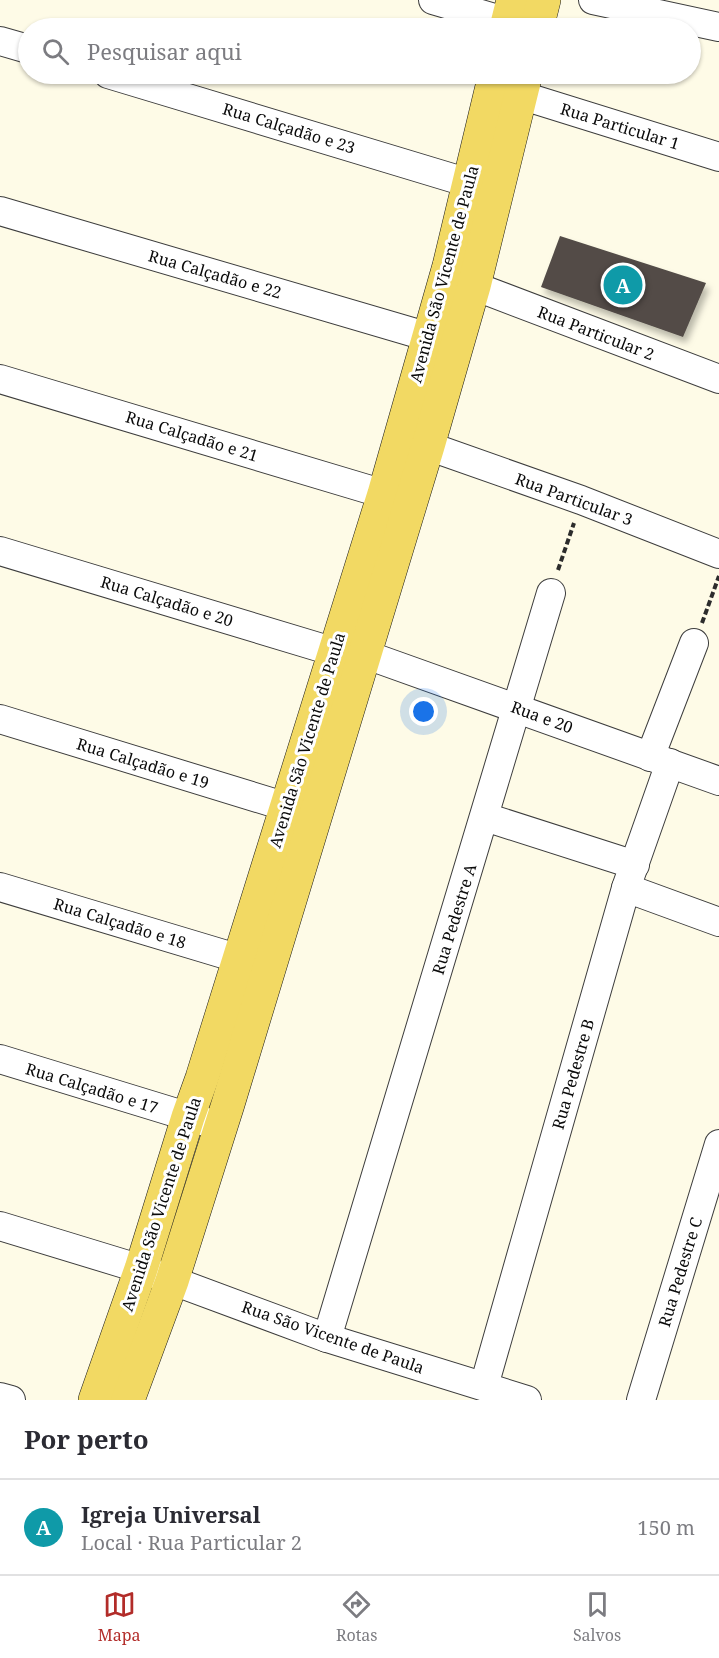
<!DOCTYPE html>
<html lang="pt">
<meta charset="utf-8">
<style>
body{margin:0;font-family:"Noto Serif",serif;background:#f7f7f7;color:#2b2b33}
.you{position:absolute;left:424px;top:712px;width:21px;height:21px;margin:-15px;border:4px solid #fff;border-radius:50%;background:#1a73e8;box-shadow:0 0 0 9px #1a73e833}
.badge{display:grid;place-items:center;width:39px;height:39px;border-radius:50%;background:#b22c29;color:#fff;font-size:20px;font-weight:700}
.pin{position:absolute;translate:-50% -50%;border:3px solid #fff;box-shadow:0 2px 6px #0006}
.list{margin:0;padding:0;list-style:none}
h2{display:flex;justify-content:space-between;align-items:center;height:78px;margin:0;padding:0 24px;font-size:26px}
h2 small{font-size:20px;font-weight:400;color:#7c7c81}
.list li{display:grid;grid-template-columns:39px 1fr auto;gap:18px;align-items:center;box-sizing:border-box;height:96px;padding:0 24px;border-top:2px solid #e1e1e2}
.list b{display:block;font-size:22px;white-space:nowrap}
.list p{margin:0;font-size:20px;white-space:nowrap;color:#7c7c81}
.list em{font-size:20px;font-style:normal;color:#7c7c81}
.icon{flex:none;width:33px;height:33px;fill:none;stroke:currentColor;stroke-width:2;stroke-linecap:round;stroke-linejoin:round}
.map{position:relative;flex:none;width:719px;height:1400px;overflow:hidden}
.search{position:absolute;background:#fff;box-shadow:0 2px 4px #0004;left:18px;right:18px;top:18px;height:66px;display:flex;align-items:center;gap:15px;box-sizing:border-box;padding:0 21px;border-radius:33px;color:#7c7c81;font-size:22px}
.sheet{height:174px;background:#fff}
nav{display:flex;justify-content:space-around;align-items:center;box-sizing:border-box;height:84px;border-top:2px solid #e1e1e2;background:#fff;font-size:16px;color:#7c7c81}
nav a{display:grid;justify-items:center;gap:3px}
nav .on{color:#b22c29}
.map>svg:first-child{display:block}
.building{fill:#524c47;filter:url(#shadow)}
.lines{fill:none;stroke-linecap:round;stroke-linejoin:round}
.minor-casing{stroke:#3d3d3d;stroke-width:30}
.major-casing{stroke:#1b1b1b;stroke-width:34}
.path{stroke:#2c2c2c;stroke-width:4;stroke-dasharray:6 3;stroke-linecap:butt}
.minor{stroke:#fff;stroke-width:28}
.major{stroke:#f2d963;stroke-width:33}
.labels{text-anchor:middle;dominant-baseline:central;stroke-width:6;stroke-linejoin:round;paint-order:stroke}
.street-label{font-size:16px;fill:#0a0a0a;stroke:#fff}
</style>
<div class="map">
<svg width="719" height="1400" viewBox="0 0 719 1400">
<defs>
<filter id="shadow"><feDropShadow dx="3.5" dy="6" stdDeviation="3" flood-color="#0004"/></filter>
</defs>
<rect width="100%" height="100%" fill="#fefbe7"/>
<!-- building -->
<path class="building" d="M560,236l146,47 -23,54 -142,-50z"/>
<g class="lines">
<!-- minor casing -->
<g class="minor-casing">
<g id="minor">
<path d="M433,0l75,22"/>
<path d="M593,0l126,27"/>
<path d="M0,41l28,8"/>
<path d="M108,74l361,109"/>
<path d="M520,95l199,62"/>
<path d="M0,211l429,126"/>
<path d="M474,286l245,93"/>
<path d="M0,379l384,115"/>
<path d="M428,446l153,54 138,54"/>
<path d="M0,551l335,101"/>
<path d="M364,654l355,127"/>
<path d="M0,719l287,88"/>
<path d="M650,757l44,-114"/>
<path d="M485,817l150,48"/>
<path d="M0,887l240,72"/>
<path d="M626,888l93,34"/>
<path d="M0,1059l219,67"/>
<path d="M0,1226l141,43 186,69 200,62"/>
<path d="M327,1338l224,-745"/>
<path d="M484,1386l142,-498 44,-125"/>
<path d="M0,1397l11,3"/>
<path d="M641,1400l78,-256"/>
</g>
</g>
<!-- major casing -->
<g class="major-casing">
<g id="major">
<path d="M506,28l7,-28"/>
<path d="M537,28l7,-28"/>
<path d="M95,1400l46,-131 47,-152 14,-39 182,-584 65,-228 46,-192"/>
<path d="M128,1400l44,-119 56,-177 200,-658 46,-160 52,-212"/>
</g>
</g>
<!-- path -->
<g class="path">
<path d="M558,570l16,-47"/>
<path d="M702,623l17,-47"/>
</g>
<!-- minor -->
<use href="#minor" class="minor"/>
<!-- major -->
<use href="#major" class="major"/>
</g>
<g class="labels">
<!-- street labels -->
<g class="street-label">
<text transform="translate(620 126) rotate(17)">Rua Particular 1</text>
<text transform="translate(289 128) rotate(17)">Rua Calçadão e 23</text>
<text transform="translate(215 274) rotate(16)">Rua Calçadão e 22</text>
<text transform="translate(444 274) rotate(-75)">Avenida São Vicente de Paula</text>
<text transform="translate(596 333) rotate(21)">Rua Particular 2</text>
<text transform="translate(192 436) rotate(17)">Rua Calçadão e 21</text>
<text transform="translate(574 499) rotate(20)">Rua Particular 3</text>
<text transform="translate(167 601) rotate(17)">Rua Calçadão e 20</text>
<text transform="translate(542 717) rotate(20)">Rua e 20</text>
<text transform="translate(307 740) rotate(-73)">Avenida São Vicente de Paula</text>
<text transform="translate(143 763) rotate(17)">Rua Calçadão e 19</text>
<text transform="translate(454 919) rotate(-73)">Rua Pedestre A</text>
<text transform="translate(120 923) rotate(17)">Rua Calçadão e 18</text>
<text transform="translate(573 1074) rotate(-74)">Rua Pedestre B</text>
<text transform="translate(92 1088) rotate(17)">Rua Calçadão e 17</text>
<text transform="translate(161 1204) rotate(-72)">Avenida São Vicente de Paula</text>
<text transform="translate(680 1272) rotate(-73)">Rua Pedestre C</text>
<text transform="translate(333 1337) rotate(19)">Rua São Vicente de Paula</text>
</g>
</g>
</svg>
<div class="you"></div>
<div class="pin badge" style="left:623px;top:285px;background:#0f9aa8">A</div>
<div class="search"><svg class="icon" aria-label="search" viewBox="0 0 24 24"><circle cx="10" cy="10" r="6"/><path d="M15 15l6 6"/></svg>Pesquisar aqui</div>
</div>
<section class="sheet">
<h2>Por perto<small></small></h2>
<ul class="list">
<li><span class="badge" style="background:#0f9aa8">A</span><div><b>Igreja Universal</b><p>Local · Rua Particular 2</p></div><em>150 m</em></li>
</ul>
</section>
<nav>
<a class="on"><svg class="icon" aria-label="map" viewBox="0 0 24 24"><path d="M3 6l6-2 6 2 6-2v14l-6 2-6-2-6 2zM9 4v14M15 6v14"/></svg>Mapa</a>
<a><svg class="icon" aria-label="directions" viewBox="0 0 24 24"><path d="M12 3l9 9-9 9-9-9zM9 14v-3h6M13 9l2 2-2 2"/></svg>Rotas</a>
<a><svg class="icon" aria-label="saved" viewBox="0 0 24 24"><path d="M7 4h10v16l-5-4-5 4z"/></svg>Salvos</a>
</nav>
